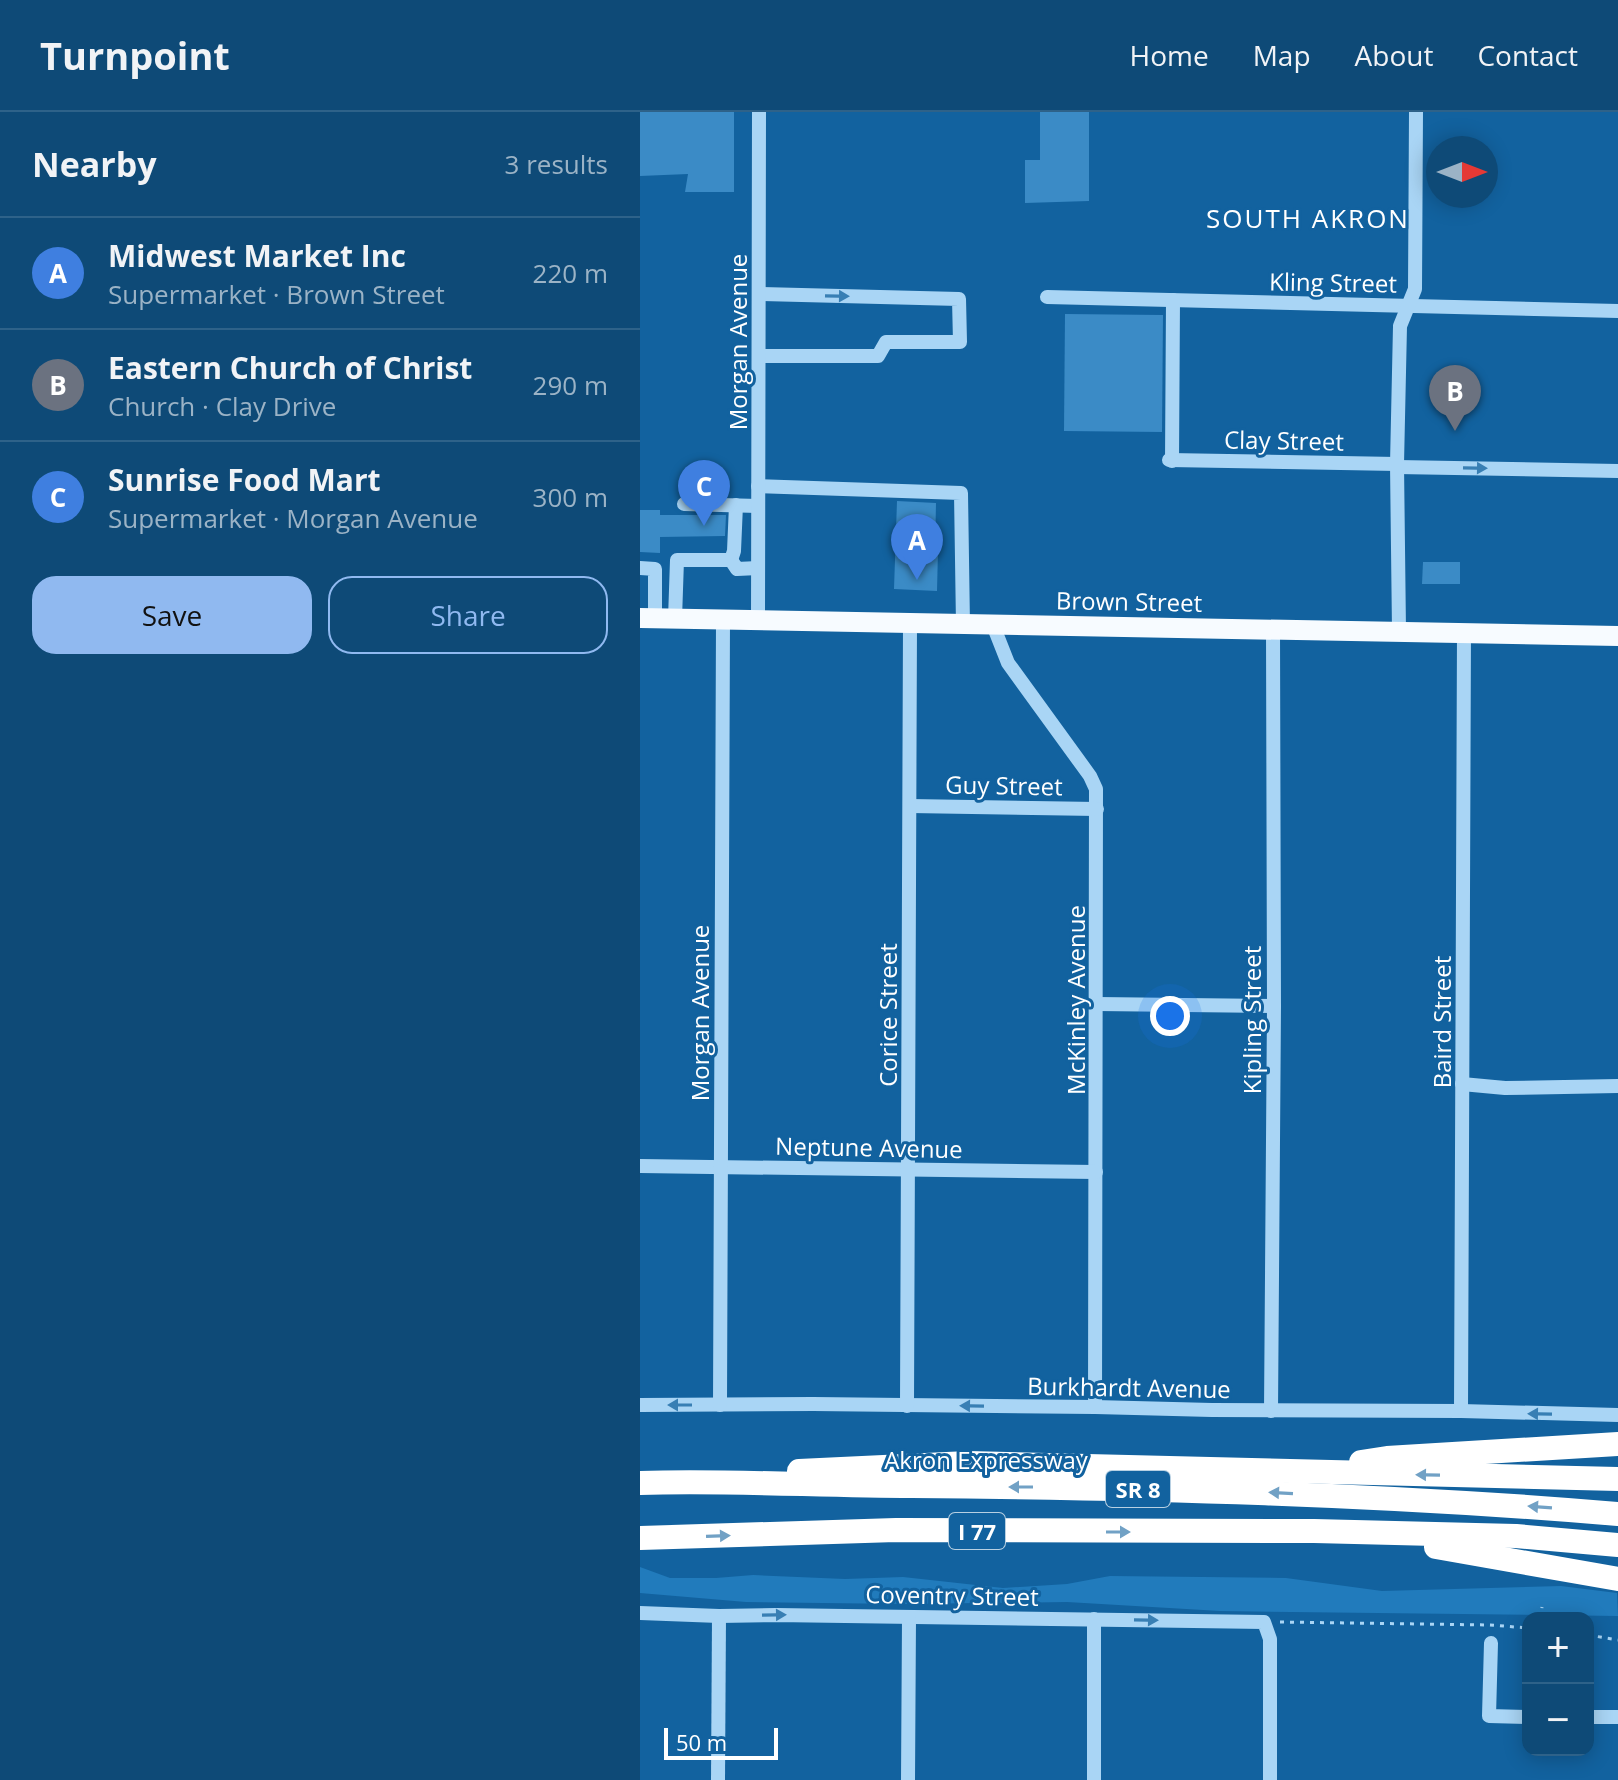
<!DOCTYPE html>
<meta charset="utf-8">
<style>
body{margin:0;font-family:"Open Sans",sans-serif;background:#1c547f;color:#f1f3f6}
.controls{position:absolute;right:24px;bottom:24px;display:grid;overflow:hidden;border-radius:16px;box-shadow:0 4px 20px #0003}
.controls button{width:72px;height:72px;display:grid;place-items:center;padding:0;border:0;border-bottom:2px solid #2e6289;background:#0e4a77;color:#f1f3f6;font:40px sans-serif}
.compass{position:absolute;left:786px;top:24px;width:72px;height:72px;border-radius:50%;background:#0e4a77;box-shadow:0 4px 20px #0003;rotate:90deg}
.scale{position:absolute;left:24px;bottom:20px;width:114px;box-sizing:border-box;padding-left:8px;border:4px solid #fff;border-top:0;font-size:22px;line-height:28px;white-space:nowrap;color:#fff;-webkit-text-stroke:6px #12629f;paint-order:stroke}
.you{position:absolute;left:530px;top:904px;width:28px;height:28px;margin:-20px;border:6px solid #fff;border-radius:50%;background:#1a73e8;box-shadow:0 0 0 12px #1a73e833}
.badge{display:grid;place-items:center;width:52px;height:52px;border-radius:50%;background:#90b9f0;color:#fff;font-size:26px;font-weight:700}
.pin{position:absolute;translate:-50% -66px;filter:drop-shadow(0 2px 4px #0008)}
.pin::after{content:'';position:absolute;top:42px;width:28px;height:24px;background:inherit;clip-path:polygon(0 0,100% 0,50% 100%)}
.list{margin:0;padding:0;list-style:none}
h2{display:flex;justify-content:space-between;align-items:center;height:104px;margin:0;padding:0 32px;font-size:34px}
h2 small{font-size:26px;font-weight:400;color:#9bb3c6}
.list li{display:grid;grid-template-columns:52px 1fr auto;gap:24px;align-items:center;box-sizing:border-box;height:112px;padding:0 32px;border-top:2px solid #2e6289}
.list b{display:block;font-size:30px;white-space:nowrap}
.list p{margin:0;font-size:26px;white-space:nowrap;color:#9bb3c6}
.list em{font-size:26px;font-style:normal;color:#9bb3c6}
.actions{display:flex;gap:16px;padding:24px 32px}
.actions a{flex:1;padding:18px 0;border:2px solid #90b9f0;border-radius:24px;text-align:center;font-size:28px;color:#90b9f0}
.actions .main{background:#90b9f0;color:#111}
.map{position:relative;flex:none;width:978px;height:1668px;overflow:hidden}
header{display:flex;align-items:center;gap:48px;box-sizing:border-box;height:112px;padding:0 40px;background:#0e4a77;border-bottom:2px solid #2e6289}
header strong{font-size:38px}
nav{display:flex;gap:44px;margin-inline-start:auto;font-size:28px}
main{display:flex}
aside{flex:1;background:#0e4a77}
.map>svg:first-child{display:block}
.green{fill:#217bbc}
.building{fill:#3b8bc6}
.lines{fill:none;stroke-linecap:round;stroke-linejoin:round}
.path{stroke:#a9d5f5;stroke-width:3;stroke-dasharray:4 6;stroke-linecap:butt}
.minor{stroke:#a9d5f5;stroke-width:14}
.major{stroke:#f7fbff;stroke-width:20}
.highway{stroke:#fff;stroke-width:24}
.oneway{fill:#387fb4}
.oneway2{fill:#71a1c5}
.labels{text-anchor:middle;dominant-baseline:central;stroke-width:6;stroke-linejoin:round;paint-order:stroke}
.shield{fill:#12629f;stroke:#b8d0e2;stroke-width:2}
.shield-label{font-size:22px;font-weight:bold;fill:#fff}
.street-label{font-size:24px;fill:#fff;stroke:#12629f}
.neighbourhood-label{font-size:26px;letter-spacing:2px;fill:#fff;stroke:#12629f}
</style>
<header>
<strong>Turnpoint</strong>
<nav><a>Home</a><a>Map</a><a>About</a><a>Contact</a></nav>
</header>
<main>
<aside>
<h2>Nearby<small>3 results</small></h2>
<ul class="list">
<li><span class="badge" style="background:#3f7fe0">A</span><div><b>Midwest Market Inc</b><p>Supermarket · Brown Street</p></div><em>220 m</em></li>
<li><span class="badge" style="background:#6b7280">B</span><div><b>Eastern Church of Christ</b><p>Church · Clay Drive</p></div><em>290 m</em></li>
<li><span class="badge" style="background:#3f7fe0">C</span><div><b>Sunrise Food Mart</b><p>Supermarket · Morgan Avenue</p></div><em>300 m</em></li>
</ul>
<div class="actions"><a class="main">Save</a><a>Share</a></div>
</aside>
<div class="map">
<svg width="978" height="1668" viewBox="0 0 978 1668">
<rect width="100%" height="100%" fill="#12629f"/>
<!-- green -->
<path class="green" d="M0,1455l30,11h46l37,-3 92,4 58,-2 100,11 64,-4 43,-8 176,2 96,13 179,-5 56,7 1,23 -398,-5 -153,-9 -163,2 -158,-2 -106,-9z"/>
<!-- building -->
<g class="building">
<path d="M0,0h94v80h-49l3,-18 -48,2z"/>
<path d="M400,0h49v89l-64,2v-43h15z"/>
<path d="M425,202l98,1 -1,117 -98,-1z"/>
<path d="M257,389l39,2 -1,48h3l-1,40 -43,-2z"/>
<path d="M0,398h20v5h66l-1,21 -65,1v16l-20,-1z"/>
<path d="M783,450h37v22h-38z"/>
</g>
<g class="lines">
<!-- path -->
<g class="path">
<path d="M901,1506l1,-11"/>
<path d="M640,1510l210,3 38,3"/>
<path d="M948,1523l30,5"/>
</g>
<!-- minor -->
<g class="minor">
<path d="M407,185l571,14"/>
<path d="M119,244h119l8,-14h74l-1,-43 -200,-5"/>
<path d="M529,348l228,4"/>
<path d="M532,349l1,-161"/>
<path d="M757,355l221,4"/>
<path d="M118,374l203,7 2,132"/>
<path d="M44,392l74,2"/>
<path d="M91,448l3,-9 2,-46"/>
<path d="M0,456l15,1v50"/>
<path d="M35,507l2,-59h54l6,9 21,-1"/>
<path d="M118,508l1,-508"/>
<path d="M353,513l15,38 82,113 6,13 -1,618"/>
<path d="M759,519l-2,-167 3,-138 15,-37 1,-177"/>
<path d="M270,694l187,3"/>
<path d="M457,892l177,2"/>
<path d="M822,972l43,4 113,-2"/>
<path d="M0,1054l456,6"/>
<path d="M0,1293l173,-1 282,3 117,3 249,1 157,4"/>
<path d="M80,1293l3,-784"/>
<path d="M267,1294l3,-782"/>
<path d="M631,1299l3,-405 -1,-376"/>
<path d="M821,1299l3,-779"/>
<path d="M0,1501l79,3 57,-1 488,7 6,17v141"/>
<path d="M851,1531l-2,73 39,1"/>
<path d="M948,1605h30"/>
<path d="M78,1668l1,-164"/>
<path d="M268,1668l1,-162"/>
<path d="M454,1668v-161"/>
</g>
<!-- major -->
<path class="major" d="M0,506l978,18"/>
<!-- highway -->
<g class="highway">
<path d="M721,1350l26,-4 231,-14"/>
<path d="M159,1359l169,-8 650,16"/>
<path d="M0,1371c90,-3 181,3 272,3 236,2 471,8 706,28"/>
<path d="M0,1426l256,-8 418,1 202,5 102,9"/>
<path d="M796,1435l182,32"/>
</g>
</g>
<!-- one-way arrows -->
<defs><path id="oneway-solid" d="M-6-.8H1V-3.2L6.5 0L1 3.2V.8H-6Z" transform="scale(2)"/></defs>
<g class="oneway">
<use href="#oneway-solid" transform="translate(197 184) rotate(1)"/>
<use href="#oneway-solid" transform="translate(835 356) rotate(1)"/>
<use href="#oneway-solid" transform="translate(40 1293) rotate(-180)"/>
<use href="#oneway-solid" transform="translate(332 1294) rotate(-179)"/>
<use href="#oneway-solid" transform="translate(900 1302) rotate(-179)"/>
<use href="#oneway-solid" transform="translate(134 1503) rotate(-1)"/>
<use href="#oneway-solid" transform="translate(506 1508) rotate(1)"/>
</g>
<g class="oneway2">
<use href="#oneway-solid" transform="translate(788 1363) rotate(-179)"/>
<use href="#oneway-solid" transform="translate(381 1375) rotate(-180)"/>
<use href="#oneway-solid" transform="translate(641 1381) rotate(-177)"/>
<use href="#oneway-solid" transform="translate(900 1395) rotate(-176)"/>
<use href="#oneway-solid" transform="translate(478 1420)"/>
<use href="#oneway-solid" transform="translate(78 1424) rotate(-2)"/>
</g>
<g class="labels">
<!-- shield labels -->
<g class="shield">
<rect x="466" y="1359" width="64" height="36" rx="6"/>
<rect x="309" y="1401" width="56" height="36" rx="6"/>
</g>
<g class="shield-label">
<text x="498" y="1377">SR 8</text>
<text x="337" y="1419">I 77</text>
</g>
<!-- street labels -->
<g class="street-label">
<text transform="translate(693 170) rotate(1)">Kling Street</text>
<text transform="translate(97 230) rotate(-90)">Morgan Avenue</text>
<text transform="translate(644 328) rotate(1)">Clay Street</text>
<text transform="translate(489 489) rotate(1)">Brown Street</text>
<text transform="translate(364 673) rotate(1)">Guy Street</text>
<text transform="translate(435 888) rotate(-90)">McKinley Avenue</text>
<text transform="translate(59 901) rotate(-90)">Morgan Avenue</text>
<text transform="translate(247 903) rotate(-90)">Corice Street</text>
<text transform="translate(611 908) rotate(-90)">Kipling Street</text>
<text transform="translate(801 910) rotate(-90)">Baird Street</text>
<text transform="translate(229 1035) rotate(1)">Neptune Avenue</text>
<text transform="translate(489 1275) rotate(1)">Burkhardt Avenue</text>
<text x="346" y="1347">Akron Expressway</text>
<text transform="translate(312 1483) rotate(1)">Coventry Street</text>
</g>
<!-- neighbourhood labels -->
<g class="neighbourhood-label">
<text x="668" y="106">SOUTH AKRON</text>
</g>
</g>
</svg>
<div class="controls">
<button>+</button>
<button>−</button>
</div>
<svg class="compass" viewBox="-18 -18 36 36"><path d="M0-13l5 13h-10z" fill="#e53935"/><path d="M0 13l5-13h-10z" fill="#9bb3c6"/></svg>
<div class="scale">50 m</div>
<div class="you"></div>
<div class="pin badge" style="left:277px;top:468px;background:#3f7fe0">A</div>
<div class="pin badge" style="left:815px;top:319px;background:#6b7280">B</div>
<div class="pin badge" style="left:64px;top:414px;background:#3f7fe0">C</div>
</div>
</main>
